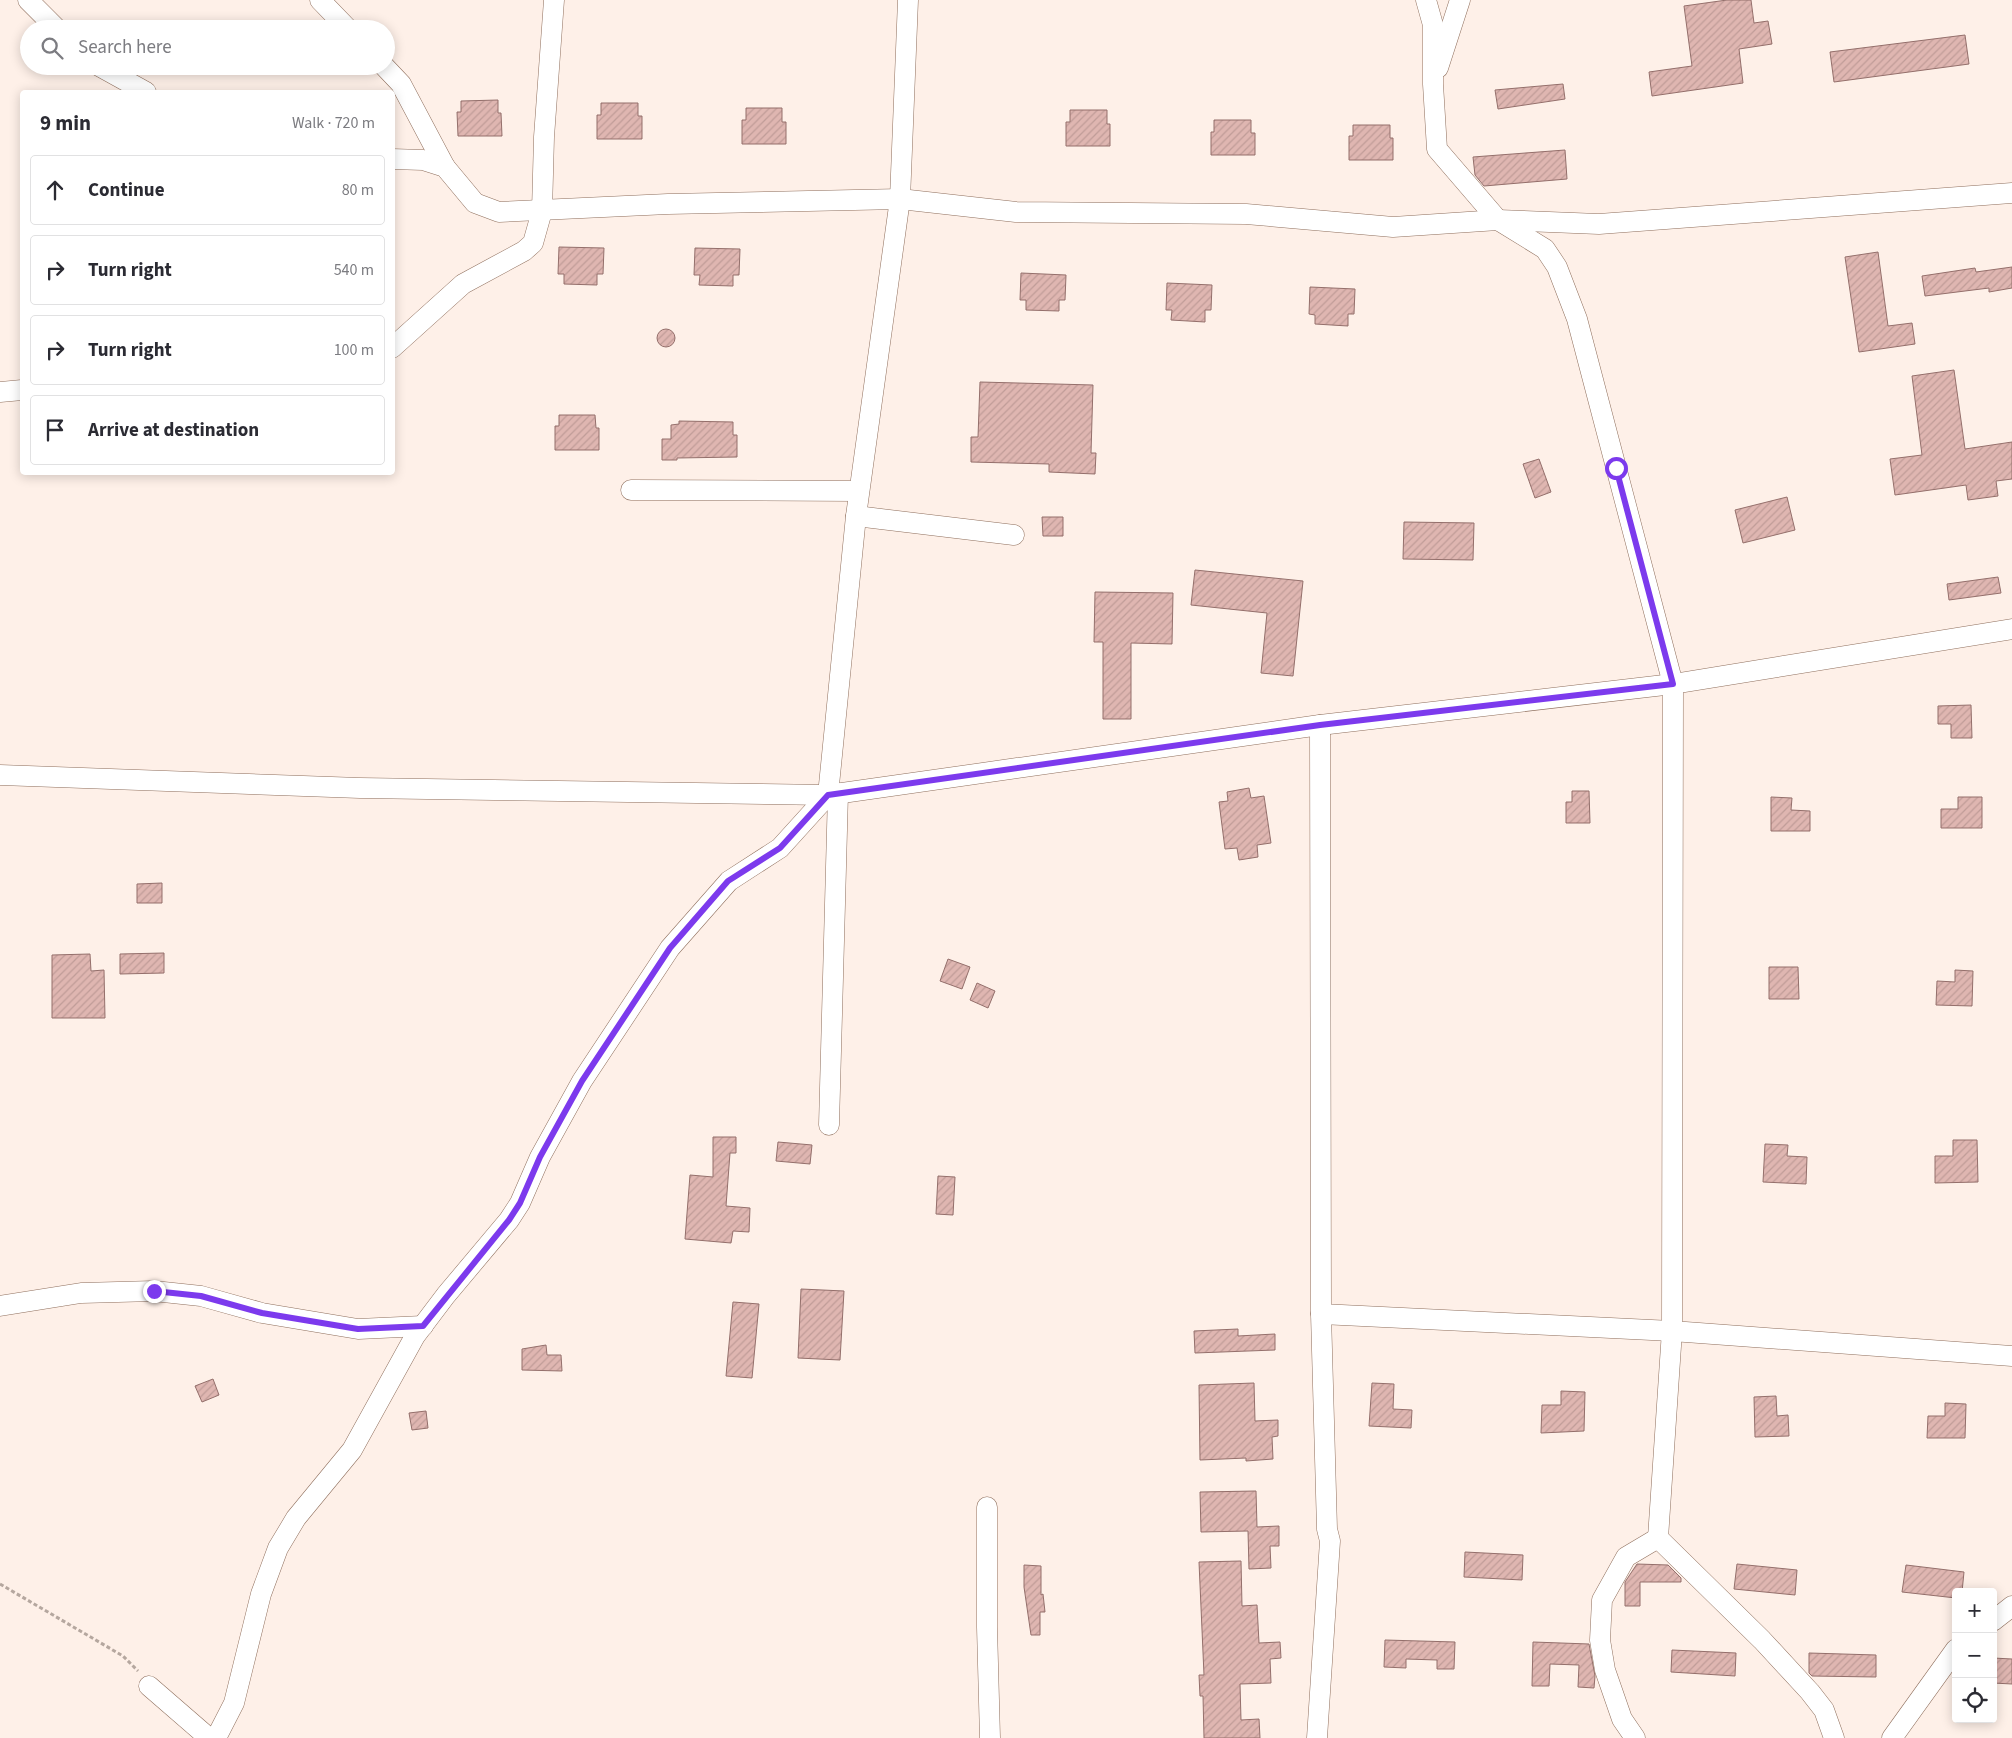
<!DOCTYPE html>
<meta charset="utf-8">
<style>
body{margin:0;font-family:"Source Sans 3",sans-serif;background:#f7f7f7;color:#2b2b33}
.controls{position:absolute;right:15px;bottom:15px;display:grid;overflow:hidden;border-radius:5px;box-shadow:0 2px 12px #0003}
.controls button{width:45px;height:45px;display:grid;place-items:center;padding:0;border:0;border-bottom:1px solid #e1e1e2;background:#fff;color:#2b2b33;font:25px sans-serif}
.stop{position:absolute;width:15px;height:15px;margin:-11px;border:4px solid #7c3aed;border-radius:50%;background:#fff}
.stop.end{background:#7c3aed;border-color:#fff;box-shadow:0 1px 5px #0008}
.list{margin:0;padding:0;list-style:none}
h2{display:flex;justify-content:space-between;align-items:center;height:65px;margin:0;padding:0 20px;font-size:21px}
h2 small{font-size:16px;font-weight:400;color:#7c7c81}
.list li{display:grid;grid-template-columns:32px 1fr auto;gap:15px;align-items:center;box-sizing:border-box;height:70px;margin:0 10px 10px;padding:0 10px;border:1px solid #e1e1e2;border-radius:5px}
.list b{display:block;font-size:19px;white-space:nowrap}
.list em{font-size:16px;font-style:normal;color:#7c7c81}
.icon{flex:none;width:28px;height:28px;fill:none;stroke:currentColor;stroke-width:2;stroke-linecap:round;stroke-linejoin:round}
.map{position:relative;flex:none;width:2012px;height:1738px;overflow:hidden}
.search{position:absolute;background:#fff;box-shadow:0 2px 12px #0003;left:20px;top:20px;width:375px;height:55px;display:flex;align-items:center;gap:12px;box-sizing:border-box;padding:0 18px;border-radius:28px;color:#7c7c81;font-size:19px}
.panel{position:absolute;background:#fff;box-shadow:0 2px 12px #0003;left:20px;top:90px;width:375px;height:385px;border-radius:5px}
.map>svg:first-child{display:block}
.building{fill:url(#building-hatch);stroke:#946f6b}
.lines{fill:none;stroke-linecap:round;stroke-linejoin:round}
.minor-casing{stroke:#8f6f5d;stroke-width:21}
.path{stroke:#b5a79f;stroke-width:3;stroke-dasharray:4 2.5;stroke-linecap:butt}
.minor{stroke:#fff;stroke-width:20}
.route{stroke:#7c3aed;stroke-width:6}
</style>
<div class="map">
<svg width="2012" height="1738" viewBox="0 0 2012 1738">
<defs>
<pattern id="building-hatch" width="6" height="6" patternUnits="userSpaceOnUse" patternTransform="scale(1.25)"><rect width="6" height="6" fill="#dfb6b1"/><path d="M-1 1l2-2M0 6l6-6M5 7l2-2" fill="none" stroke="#c09c98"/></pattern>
</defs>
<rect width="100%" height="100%" fill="#fef0e8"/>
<!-- building -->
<g class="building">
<path d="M1727,0h24l3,23 14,-2 4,23 -33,5 4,34 -91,13 -3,-24 43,-6 -8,-60z"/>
<path d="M1965,35l4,29 -135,18 -4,-30z"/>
<path d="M1563,84l2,15 -67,10 -3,-19z"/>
<path d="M498,100v13h3l1,23h-44l-1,-24h4v-11z"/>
<path d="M601,103h37v13h4v23h-45v-24h4z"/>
<path d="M746,108h36v14h4v22h-44v-24h4z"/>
<path d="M1070,110h37v14h3v22h-44v-24h4z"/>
<path d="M1214,120h37v13h4v22h-44v-23h3z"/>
<path d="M1353,125h37v13h3v22h-44v-24h4z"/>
<path d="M1565,150l2,29 -83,7 -9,-11 -2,-18z"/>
<path d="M559,247l45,1 -1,26h-6v11l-33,-1v-10h-6z"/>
<path d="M695,248l45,1 -1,26h-6v11l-34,-1 1,-10h-6z"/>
<path d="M1878,252l10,74 24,-3 3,21 -56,8 -14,-95z"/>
<path d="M2012,267v21l-23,4v-4l-64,8 -3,-20 53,-8 1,4z"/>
<path d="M1021,273l45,2 -1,25h-6v11l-33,-1v-10h-6z"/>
<path d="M1167,283l45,2 -1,25h-6v12l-34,-2 1,-10h-6z"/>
<path d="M1310,287l45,2 -1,25h-6v12l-33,-2v-9l-6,-1z"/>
<circle cx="666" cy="338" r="9"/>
<path d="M1954,370l11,79 47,-7v37l-16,2 2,15 -30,4 -2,-15 -71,10 -5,-36 32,-4 -10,-79z"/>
<path d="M980,382l113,3 -2,68h5l-1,21 -46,-2v-8l-78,-2v-25h7z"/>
<path d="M559,415h36l1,13h3v22h-44v-24h4z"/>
<path d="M679,421l54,1v13h4v22l-60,1v2h-15v-21h9v-14l8,-1z"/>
<path d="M1539,459l12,33 -16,6 -12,-34z"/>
<path d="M1787,497l8,33 -52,13 -8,-33z"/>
<path d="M1042,517h21v19h-20z"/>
<path d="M1404,522l70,1 -1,37 -70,-1z"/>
<path d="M1195,570l108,11 -10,95 -32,-3 6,-60 -76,-8z"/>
<path d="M1998,577l3,16 -52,7 -2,-16z"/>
<path d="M1095,592l78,1 -1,51 -41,-1v76h-28v-77h-9z"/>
<path d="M1971,705l1,33h-21v-14h-13v-18z"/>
<path d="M1249,788l2,10 13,-2 7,47 -14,2 1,12 -19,3 -2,-12 -12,1 -6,-47 9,-1 -1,-9z"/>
<path d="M1572,791h17l1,32h-24v-21h6z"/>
<path d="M1771,797l21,1 -1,12 19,1v20h-39z"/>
<path d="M1958,797h24v31h-41v-19h17z"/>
<path d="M162,883v20h-25v-19z"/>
<path d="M164,953v20l-44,1v-20z"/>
<path d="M90,954l1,17 13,-1 1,48h-53v-63z"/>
<path d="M948,959l22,8 -8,22 -22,-8z"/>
<path d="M1769,967h29l1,32h-30z"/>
<path d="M1955,970l18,1 -1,35 -36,-1 1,-24 18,1z"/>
<path d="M977,983l18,8 -7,17 -18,-8z"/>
<path d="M713,1137h23v16h-6l-4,53 24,2 -1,24 -16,-1 -2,12 -46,-4 5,-64 23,2z"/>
<path d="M1953,1140h24l1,42 -43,1v-27h18z"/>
<path d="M778,1142l34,3 -2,19 -34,-3z"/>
<path d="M1765,1144l23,1 -1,11 20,1 -1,27 -43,-2z"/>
<path d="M938,1176l17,1 -2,38 -17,-1z"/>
<path d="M801,1289l43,2 -4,69 -42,-2z"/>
<path d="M733,1302l26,2 -7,74 -26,-2z"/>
<path d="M1238,1329v7l37,-2v16l-80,3 -1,-22z"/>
<path d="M546,1345l1,10h14l1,16 -40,-1v-21z"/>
<path d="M213,1379l6,16 -17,7 -7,-16z"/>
<path d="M1254,1383l1,38 23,-1v16l-6,1 1,22 -27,2v-3l-46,2 -1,-75z"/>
<path d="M1372,1383l22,1 -1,25 19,1 -1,18 -42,-2z"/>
<path d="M1561,1391l24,1 -1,39 -43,2 1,-28h19z"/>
<path d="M1776,1396l1,20 11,-1 1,21 -34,1 -1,-40z"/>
<path d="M1945,1403l21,1 -1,34h-38l1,-22h17z"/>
<path d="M426,1411l2,17 -16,2 -3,-17z"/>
<path d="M1256,1491l1,36 22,-1v20h-9l1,22 -22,1 -1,-38 -47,1 -1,-40z"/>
<path d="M1465,1552l58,3 -1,25 -58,-3z"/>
<path d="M1241,1561l1,45 15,-1 2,38 21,-1 1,16 -11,1 1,24 -31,1 1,36 18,-1 1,19h-56l-1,-42h-3l-1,-21h5l-5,-113z"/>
<path d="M1637,1564l31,1 13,13v4h-41v24h-15v-24z"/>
<path d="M1737,1564l60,6 -2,25 -61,-6z"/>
<path d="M1024,1565l17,1v29l2,-1 2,18h-5v23h-9l-7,-48z"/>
<path d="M1906,1565l58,7 -2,20h-6v6l-54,-6z"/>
<path d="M1385,1640l70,2 -1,27h-17v-9l-31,-1v9l-22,-1z"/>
<path d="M1533,1642l56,2 6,32 -1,12 -16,-1 1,-22 -29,-1 -1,22h-17z"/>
<path d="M1672,1650l64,3 -1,23 -64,-4z"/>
<path d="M1809,1653l67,2v22l-64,-1 -3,-3z"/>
<path d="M1993,1658l19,1v25l-19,-1z"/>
</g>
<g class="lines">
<!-- minor casing -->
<g class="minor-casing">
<g id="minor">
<path d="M28,0l29,29"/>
<path d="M320,0l28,29"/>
<path d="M1426,0l7,25v59l4,65 61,71 47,29 12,18 20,52 96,365 -1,647 -14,207 104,102 48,52 14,18 10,28"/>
<path d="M99,66l47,26"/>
<path d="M384,66l17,18 44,83"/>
<path d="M1438,68l22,-68"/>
<path d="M392,159l31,1 22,7 30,36 24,9 169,-8 232,-5 116,13 230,2 147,13 105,-7 101,4 413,-31"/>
<path d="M392,348l71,-64 61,-33 9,-8 9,-32 2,-74 10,-137"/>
<path d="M0,392l22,-2"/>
<path d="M631,490l228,1"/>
<path d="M856,516l158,19"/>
<path d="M0,775l360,13 468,7 492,-70 353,-41 339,-55"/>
<path d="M829,1125l9,-332"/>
<path d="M0,1306l81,-13 73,-2 47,5 61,17 96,16 65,-3"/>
<path d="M1321,1314l351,17 340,25"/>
<path d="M987,1507v120l3,111"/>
<path d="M1993,1621l19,-15"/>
<path d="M149,1686l60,52"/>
<path d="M216,1738l18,-35 27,-109 17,-46 18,-30 56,-68 63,-114 31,-41 63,-75 11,-17 20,-46 42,-76 88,-133 59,-67 51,-33 48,-53 28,-279 44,-317 8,-199"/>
<path d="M1317,1738l13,-197 -3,-12 -6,-215 -1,-589"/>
<path d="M1635,1738l-13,-19 -17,-49 -5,-30 2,-40 24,-43 32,-19"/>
<path d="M1892,1738l64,-89"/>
</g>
</g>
<!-- path -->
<path class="path" d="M0,1584l123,72 15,15"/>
<!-- minor -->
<use href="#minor" class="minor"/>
</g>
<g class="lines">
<!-- route -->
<path class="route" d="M154,1291l47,5 61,17 96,16 65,-3 86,-106 11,-17 20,-46 42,-76 88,-133 58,-67 52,-33 48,-53 492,-70 353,-41 -57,-216"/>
</g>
</svg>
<div class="controls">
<button>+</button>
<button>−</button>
<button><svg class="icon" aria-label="locate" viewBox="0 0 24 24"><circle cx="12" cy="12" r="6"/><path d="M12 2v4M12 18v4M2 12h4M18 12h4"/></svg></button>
</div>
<div class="stop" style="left:1616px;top:468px"></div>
<div class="stop end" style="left:154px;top:1291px"></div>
<div class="search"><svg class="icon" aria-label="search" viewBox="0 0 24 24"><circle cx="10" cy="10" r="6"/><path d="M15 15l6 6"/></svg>Search here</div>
<section class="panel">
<h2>9 min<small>Walk · 720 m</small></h2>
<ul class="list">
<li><svg class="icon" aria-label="ahead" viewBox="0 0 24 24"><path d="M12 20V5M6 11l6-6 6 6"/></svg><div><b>Continue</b></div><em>80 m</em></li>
<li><svg class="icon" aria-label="right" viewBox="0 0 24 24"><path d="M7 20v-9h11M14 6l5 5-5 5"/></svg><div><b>Turn right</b></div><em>540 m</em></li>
<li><svg class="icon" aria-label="right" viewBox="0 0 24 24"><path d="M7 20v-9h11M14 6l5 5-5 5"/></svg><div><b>Turn right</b></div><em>100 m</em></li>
<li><svg class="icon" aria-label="arrive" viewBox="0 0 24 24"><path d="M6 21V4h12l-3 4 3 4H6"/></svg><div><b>Arrive at destination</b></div></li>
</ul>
</section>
</div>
